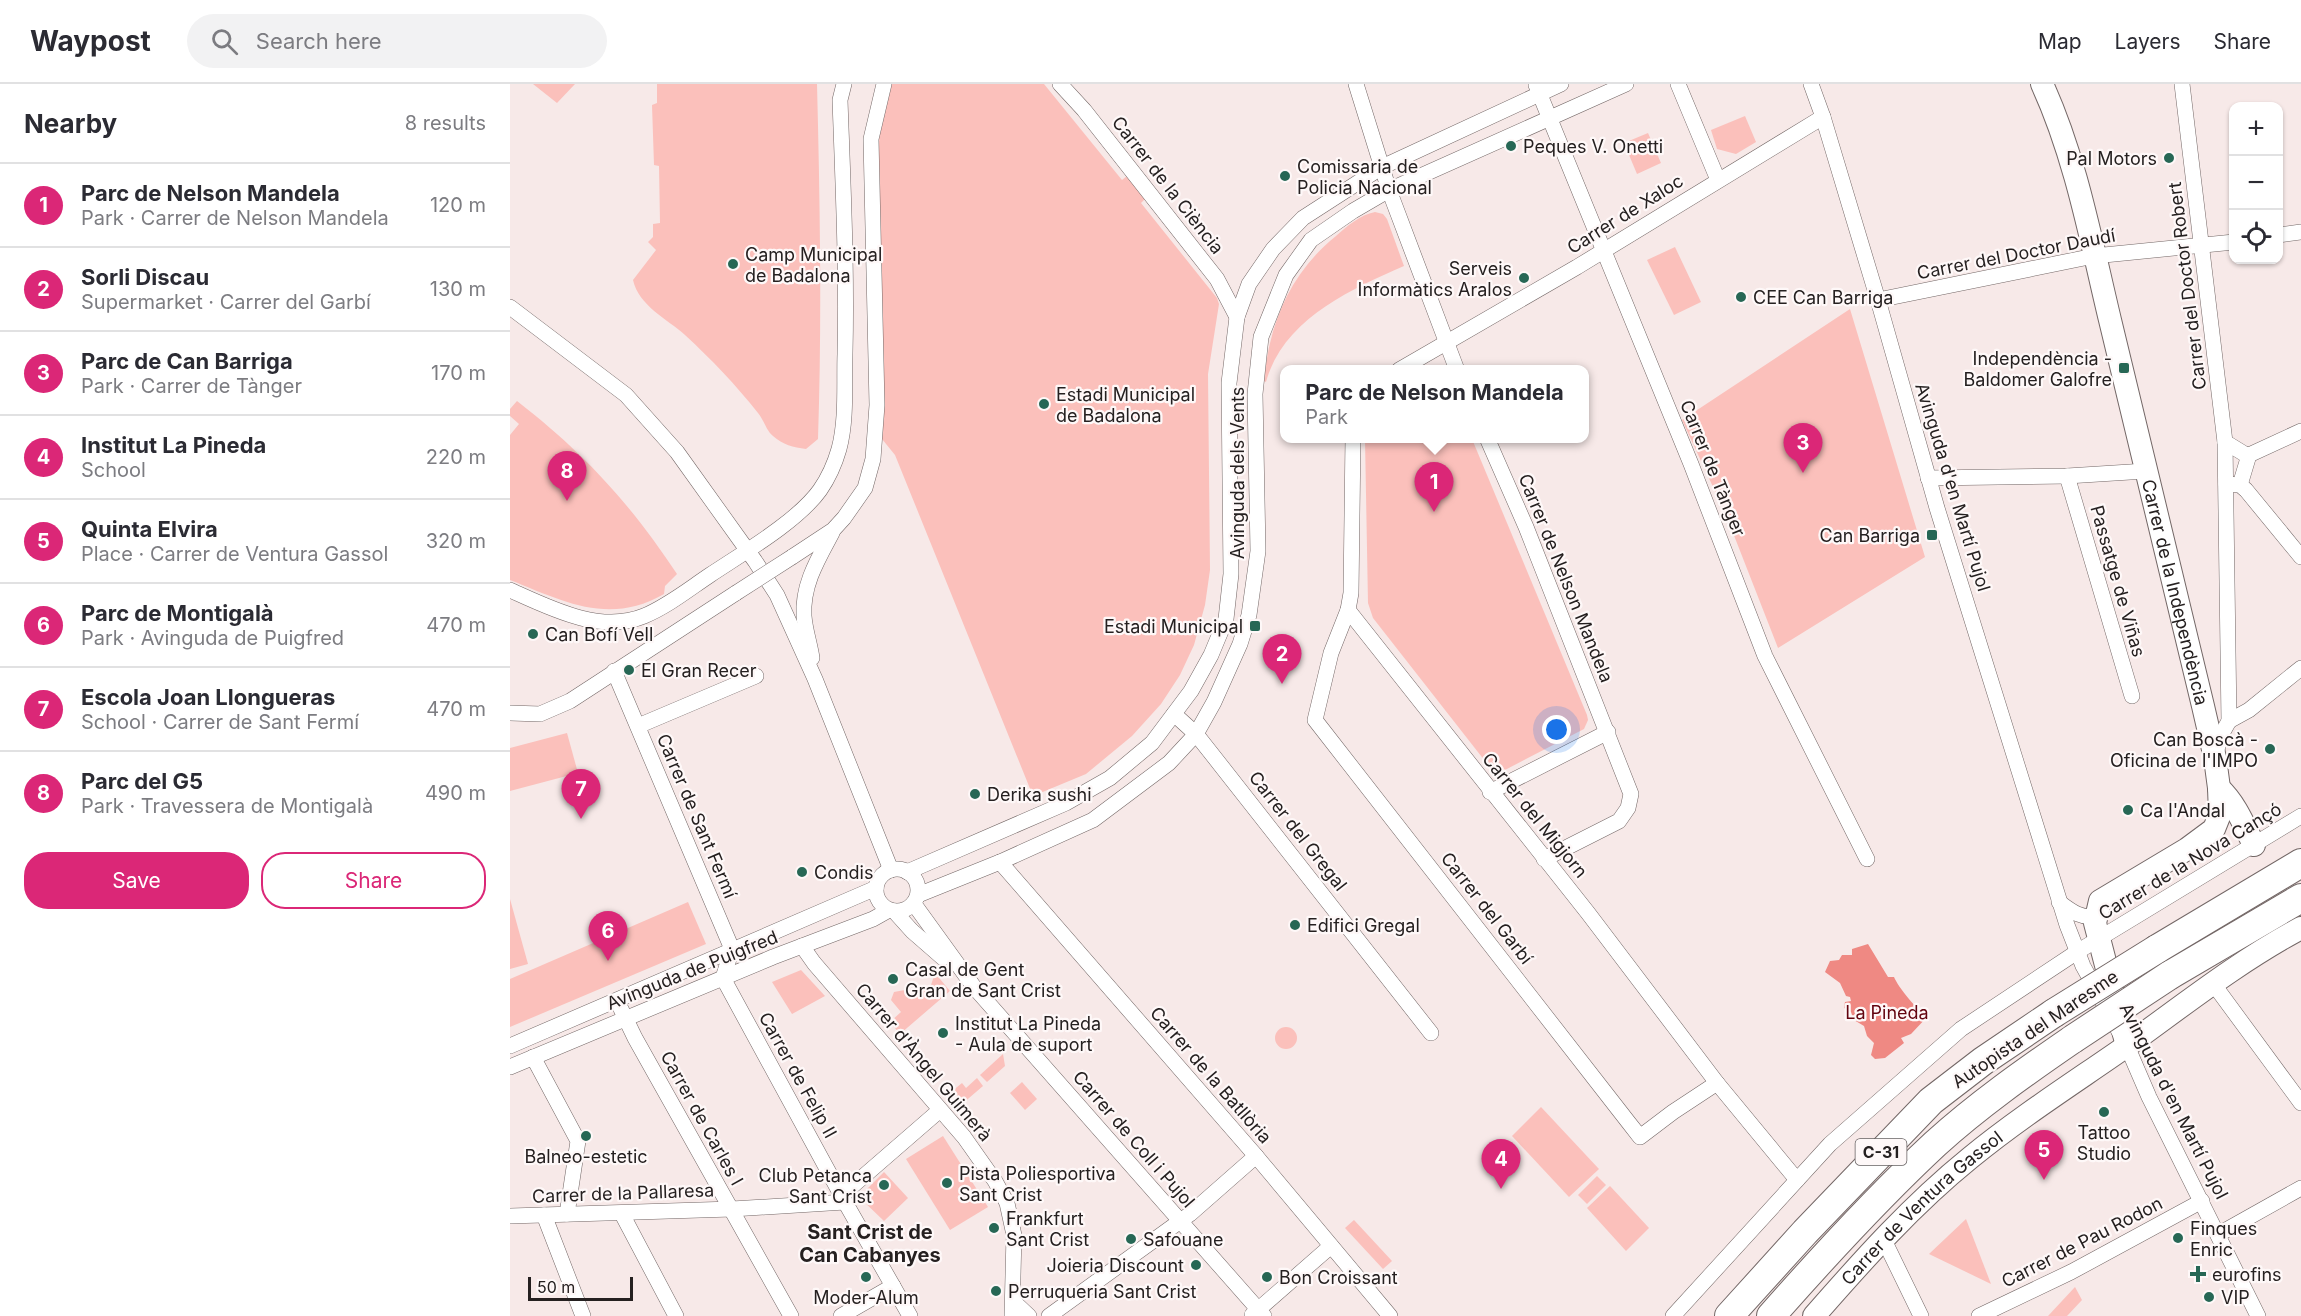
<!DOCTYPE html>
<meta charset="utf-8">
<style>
body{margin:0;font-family:Inter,sans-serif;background:#f2f2f3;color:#2b2b33}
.controls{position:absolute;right:18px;top:18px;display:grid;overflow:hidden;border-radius:12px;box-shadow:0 2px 4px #0004}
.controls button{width:54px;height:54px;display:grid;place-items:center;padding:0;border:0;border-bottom:2px solid #e1e1e2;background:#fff;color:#2b2b33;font:30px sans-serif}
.scale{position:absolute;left:18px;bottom:15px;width:105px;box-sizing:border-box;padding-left:6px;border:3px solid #252020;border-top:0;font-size:16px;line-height:21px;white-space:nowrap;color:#252020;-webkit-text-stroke:4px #fef8f8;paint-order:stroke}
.you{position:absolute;left:1047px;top:646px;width:21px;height:21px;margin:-15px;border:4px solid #fff;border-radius:50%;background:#1a73e8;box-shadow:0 0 0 9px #1a73e833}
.badge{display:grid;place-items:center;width:39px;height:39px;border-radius:50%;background:#db2777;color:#fff;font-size:20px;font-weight:700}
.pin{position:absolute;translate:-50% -50px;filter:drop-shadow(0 2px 3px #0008)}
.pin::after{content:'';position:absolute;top:32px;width:21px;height:18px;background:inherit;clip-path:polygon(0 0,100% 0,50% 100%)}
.popup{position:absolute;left:770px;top:281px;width:309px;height:78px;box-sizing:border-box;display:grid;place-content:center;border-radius:12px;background:#fff;filter:drop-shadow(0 2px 4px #0005);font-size:20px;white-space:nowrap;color:#7c7c81}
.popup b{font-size:22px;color:#2b2b33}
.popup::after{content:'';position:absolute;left:50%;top:100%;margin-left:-12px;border:12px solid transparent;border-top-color:#fff}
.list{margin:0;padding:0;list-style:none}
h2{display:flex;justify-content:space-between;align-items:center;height:78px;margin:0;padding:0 24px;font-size:26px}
h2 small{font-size:20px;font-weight:400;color:#7c7c81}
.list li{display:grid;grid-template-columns:39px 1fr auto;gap:18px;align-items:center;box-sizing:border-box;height:84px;padding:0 24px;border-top:2px solid #e1e1e2}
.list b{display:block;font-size:22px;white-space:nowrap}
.list p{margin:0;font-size:20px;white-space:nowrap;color:#7c7c81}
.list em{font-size:20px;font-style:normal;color:#7c7c81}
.actions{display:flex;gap:12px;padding:18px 24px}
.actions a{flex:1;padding:14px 0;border:2px solid #db2777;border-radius:24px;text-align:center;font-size:21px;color:#db2777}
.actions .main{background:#db2777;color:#fff}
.icon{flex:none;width:33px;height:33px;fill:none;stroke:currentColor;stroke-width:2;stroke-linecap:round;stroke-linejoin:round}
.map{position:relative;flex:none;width:1791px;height:1232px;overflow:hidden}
header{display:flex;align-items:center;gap:36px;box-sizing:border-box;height:84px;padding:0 30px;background:#fff;border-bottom:2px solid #e1e1e2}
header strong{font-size:28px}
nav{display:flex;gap:33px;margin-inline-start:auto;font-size:21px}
.search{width:420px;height:54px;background:#f2f2f3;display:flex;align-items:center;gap:15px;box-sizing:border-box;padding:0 21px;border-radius:33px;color:#7c7c81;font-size:22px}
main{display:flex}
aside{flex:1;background:#fff}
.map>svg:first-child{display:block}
.green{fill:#fbc0bb}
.forest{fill:#ef8983}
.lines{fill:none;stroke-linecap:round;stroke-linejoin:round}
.street-casing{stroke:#736766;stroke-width:16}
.secondary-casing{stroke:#736766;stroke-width:24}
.highway-casing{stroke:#736766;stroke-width:30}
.street{stroke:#fff;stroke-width:15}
.secondary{stroke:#fff;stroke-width:22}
.highway{stroke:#fff;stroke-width:28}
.street-bridge-casing{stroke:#736766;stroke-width:16;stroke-linecap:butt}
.highway-bridge-casing{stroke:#736766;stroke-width:30;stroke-linecap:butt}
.street-bridge{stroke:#fff;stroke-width:15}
.highway-bridge{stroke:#fff;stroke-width:28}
.poi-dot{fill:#276755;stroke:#fef8f8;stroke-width:2}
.labels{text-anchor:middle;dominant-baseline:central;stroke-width:4.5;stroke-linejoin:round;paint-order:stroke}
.shield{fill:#fef8f8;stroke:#666161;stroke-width:1.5}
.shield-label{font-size:16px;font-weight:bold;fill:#252020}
.poi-label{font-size:18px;fill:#252020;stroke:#fef8f8;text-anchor:start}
.street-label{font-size:18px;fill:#252020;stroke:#fef8f8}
.park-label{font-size:18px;fill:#63040f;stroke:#fef8f8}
.neighbourhood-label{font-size:20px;font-weight:bold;fill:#252020;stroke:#fef8f8}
</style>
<header>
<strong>Waypost</strong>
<div class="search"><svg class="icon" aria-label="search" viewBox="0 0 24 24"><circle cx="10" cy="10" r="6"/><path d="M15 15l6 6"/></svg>Search here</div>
<nav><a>Map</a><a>Layers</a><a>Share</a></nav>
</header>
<main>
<aside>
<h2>Nearby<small>8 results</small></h2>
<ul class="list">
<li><span class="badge">1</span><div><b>Parc de Nelson Mandela</b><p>Park · Carrer de Nelson Mandela</p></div><em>120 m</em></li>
<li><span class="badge">2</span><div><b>Sorli Discau</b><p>Supermarket · Carrer del Garbí</p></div><em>130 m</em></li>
<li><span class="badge">3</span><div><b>Parc de Can Barriga</b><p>Park · Carrer de Tànger</p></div><em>170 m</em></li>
<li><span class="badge">4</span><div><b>Institut La Pineda</b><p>School</p></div><em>220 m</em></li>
<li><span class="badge">5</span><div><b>Quinta Elvira</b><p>Place · Carrer de Ventura Gassol</p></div><em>320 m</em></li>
<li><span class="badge">6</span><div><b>Parc de Montigalà</b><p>Park · Avinguda de Puigfred</p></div><em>470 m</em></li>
<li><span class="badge">7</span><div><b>Escola Joan Llongueras</b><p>School · Carrer de Sant Fermí</p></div><em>470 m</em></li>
<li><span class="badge">8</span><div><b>Parc del G5</b><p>Park · Travessera de Montigalà</p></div><em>490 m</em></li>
</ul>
<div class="actions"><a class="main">Save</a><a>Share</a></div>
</aside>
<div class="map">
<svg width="1791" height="1232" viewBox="0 0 1791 1232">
<rect width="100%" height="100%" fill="#f7e9e8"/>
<!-- green -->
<g class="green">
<path d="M23,0h42l-18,19z"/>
<path d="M147,0h160c3,118 5,237 1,355l-12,10c-13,-2 -23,-4 -33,-13 -7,-6 -9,-16 -15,-23 -22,-28 -47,-54 -73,-78 -19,-17 -46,-29 -52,-55l23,-30 -8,-8 5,-5v-13l7,-1 -1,-57 -5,-1 -2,-60 5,-2z"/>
<path d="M381,0h153l78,96 5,-4 18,23 -4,4 76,95 2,6 -11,70 2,196 -5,35 -11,40 -14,30 -19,29 -29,32 -46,38 -53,22 -138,-341 -13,-16 -4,-277 2,-40z"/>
<path d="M1235,32l11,26 -20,12 -19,-5 -6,-19z"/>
<path d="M1138,49l13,30 -24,11 -13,-31z"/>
<path d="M865,128l8,2 4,5 17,47c-55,24 -121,54 -138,116l-2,-1c5,-57 26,-108 72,-145 11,-10 24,-21 39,-24z"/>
<path d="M1165,163l26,55 -27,13 -27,-55z"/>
<path d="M1340,225l75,248 -147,91 -52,-133 -44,-95z"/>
<path d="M7,317c68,53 112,101 160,173l-12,12 -1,8c-55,32 -101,7 -154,-14v-145l9,-11 -9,-8v-7z"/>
<path d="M855,355h107l115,276 1,5 -4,9 -81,42 -11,-1 -119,-152 -5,-15z"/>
<path d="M57,649l11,40 -68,18v-43z"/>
<path d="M0,815l18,65 -18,5z"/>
<path d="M178,818l18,42 -196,83v-48z"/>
<path d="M291,886l24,26 -33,18 -20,-32z"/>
<path d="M425,889l15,18 -50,43 -10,-12 11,-10 -10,-12 3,-8 37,-7z"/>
<circle cx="776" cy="954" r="11"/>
<path d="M493,970l2,12 -18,16 -7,-7z"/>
<path d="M467,994l6,8 -21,18 -11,-12 11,-9 4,5z"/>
<path d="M512,998l15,17 -12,11 -15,-17z"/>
<path d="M1031,1023l58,62 -30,28 -57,-61z"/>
<path d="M433,1052l45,71 -38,23 -44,-71z"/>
<path d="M374,1088l24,26 -24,23 -25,-24z"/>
<path d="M1087,1092l9,9 -19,19 -9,-9z"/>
<path d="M1100,1102l39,42 -23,23 -39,-43z"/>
<path d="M1456,1135l25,65 -62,-30z"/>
<path d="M844,1136l38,41 -9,8 -38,-41z"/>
<path d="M1565,1203l7,13 -15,16h-19z"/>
</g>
<!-- forest -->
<path class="forest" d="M1358,860l20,33h6c4,10 24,34 33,40l-16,17 -10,4 3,5 -19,15 -10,1 -4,-4 3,-12 -7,-7 -3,-10 -10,-6 -3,-8 -7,-4 1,-6 6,-1 -1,-4 -4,-1 -6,-13 -15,-11 5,-11 9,-1 3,-5h10v-6z"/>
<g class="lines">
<!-- street casing -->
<g class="street-casing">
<g id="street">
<path d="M550,0l24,26 133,169 20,38"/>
<path d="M846,0l33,106 68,180"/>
<path d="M1168,0l40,96"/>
<path d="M1301,0l12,33 55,183 59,208 130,417 16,41 44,80 22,51 109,219"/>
<path d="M1672,0l43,358 4,279 -9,16 -4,17"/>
<path d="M1026,1l155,379 74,192 102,203"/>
<path d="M1768,151l23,-3"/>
<path d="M1368,216l216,-44 140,-14"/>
<path d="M0,223l116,88 51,57 78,109 22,34 38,84 76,191"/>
<path d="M889,286l178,-103 246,-150"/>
<path d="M843,354l-2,155 -3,17 240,303 129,170 80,97"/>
<path d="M977,354l39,89 105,267 -3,14 -9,13 -75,38"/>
<path d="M1715,358l18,11 6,2 52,-24"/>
<path d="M1557,392l65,220"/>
<path d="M1418,394l139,-2 79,-5"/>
<path d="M1716,400l14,1 6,5 55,67"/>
<path d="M1730,401l9,-30"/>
<path d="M282,473l41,-27 11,-12 21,-30 8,-29 4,-54 -6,-266 13,-55"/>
<path d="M0,506c40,18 90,44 134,26 24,-10 45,-27 66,-41 33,-22 88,-54 110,-85 9,-13 15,-27 19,-41 8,-30 5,-65 6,-95 2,-85 -2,-170 -5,-254l4,-16"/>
<path d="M838,526l-17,43 -16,67 314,403 11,14 33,-25 44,-29"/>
<path d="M302,574c-2,-14 -7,-28 -8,-42 -2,-31 14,-57 28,-83"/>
<path d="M104,587l118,278 -9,29"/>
<path d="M0,629l30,1 30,-13 166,-108"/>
<path d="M664,630l22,20 26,33 209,266"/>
<path d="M1719,637l20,-11 52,-42"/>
<path d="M128,642l118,-50"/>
<path d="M980,708l118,-60"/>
<path d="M490,778l256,294 134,160"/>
<circle cx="387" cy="806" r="21"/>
<path d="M397,788l159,-69 44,-25 42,-35 39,-52 20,-36 15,-36 5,-45 -2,-191 8,-66 12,-33 24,-35 30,-31 79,-51 179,-83"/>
<path d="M408,811l82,-33 93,-42 76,-57 27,-29 18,-32 26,-58 9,-29 9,-64 -3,-157 6,-57 25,-62 25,-35 42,-29 36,-21 237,-106"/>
<path d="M1549,818c12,9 22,17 37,14"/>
<path d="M404,820l60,83 290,329"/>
<path d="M384,827l18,20 31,27"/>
<path d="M292,862l12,17 150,174 31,44 12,22 7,32 -2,81"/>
<path d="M213,894l122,224 65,114"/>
<path d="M1702,898l89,121"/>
<path d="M111,925l14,29 156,278"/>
<path d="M0,962l366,-158"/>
<path d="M23,973l45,84 -11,73"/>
<path d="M0,983l263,-110 100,-38 16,-9"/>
<path d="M332,1111l98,-85"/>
<path d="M112,1130l54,102"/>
<path d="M34,1131l39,101"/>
<path d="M0,1132l222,-7 113,-7"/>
<path d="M1709,1150l82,-46"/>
<path d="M1373,1154l38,78"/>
<path d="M503,1217l16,15"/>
<path d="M742,1231l79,-69"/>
<path d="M331,1232l52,-30"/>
<path d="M539,1232l141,-102 66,-58"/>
<path d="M1163,1232l157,-172 131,-115 116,-77 224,-136"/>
<path d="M1469,1232l92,-44 131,-71"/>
</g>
</g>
<!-- secondary casing -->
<g class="secondary-casing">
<g id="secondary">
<path id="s1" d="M1532,0c34,74 49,157 68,236 31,129 62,257 93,386l12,52 4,30 1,26 -6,15 -27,20 -87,52 -5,22 32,123"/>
<path d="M1709,704c17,16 25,37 35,57"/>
<path id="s2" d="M1304,1232c49,-56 98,-111 156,-158 50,-41 105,-76 158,-113 57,-41 111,-84 173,-117"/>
</g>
</g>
<!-- highway casing -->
<g class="highway-casing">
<g id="highway">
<path d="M1647,865l144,-86"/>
<path d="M1660,891l131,-77"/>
<path d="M1219,1232l76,-84 126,-131 52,-40 71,-48"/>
<path d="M1261,1232c52,-59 106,-118 164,-172 43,-39 90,-72 138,-105"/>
</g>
</g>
<!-- street -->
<use href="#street" class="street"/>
<!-- secondary -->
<use href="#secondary" class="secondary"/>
<!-- highway -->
<use href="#highway" class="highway"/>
<!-- street-bridge casing -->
<g class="street-bridge-casing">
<path id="street-bridge" d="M226,509l56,-36"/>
</g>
<!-- highway-bridge casing -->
<g class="highway-bridge-casing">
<g id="highway-bridge">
<path d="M1544,929l103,-64"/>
<path d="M1563,955l97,-64"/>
</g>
</g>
<!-- street-bridge -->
<use href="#street-bridge" class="street-bridge"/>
<!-- highway-bridge -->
<use href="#highway-bridge" class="highway-bridge"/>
</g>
<!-- markers -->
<g class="poi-dot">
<circle cx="1001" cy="62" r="6"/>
<circle cx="1659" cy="74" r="6"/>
<circle cx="775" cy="92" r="6"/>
<circle cx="223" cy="180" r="6"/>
<circle cx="1014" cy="194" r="6"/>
<circle cx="1231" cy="213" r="6"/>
<rect x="1608" y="278" width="12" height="12" rx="3"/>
<circle cx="534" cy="320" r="6"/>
<rect x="1416" y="445" width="12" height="12" rx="3"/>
<rect x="739" y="536" width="12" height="12" rx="3"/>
<circle cx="23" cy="550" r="6"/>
<circle cx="119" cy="586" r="6"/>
<circle cx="1760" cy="665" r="6"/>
<circle cx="465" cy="710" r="6"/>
<circle cx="1618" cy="726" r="6"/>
<circle cx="292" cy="788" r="6"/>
<circle cx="785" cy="841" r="6"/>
<circle cx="383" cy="895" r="6"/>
<circle cx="433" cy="949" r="6"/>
<circle cx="1594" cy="1028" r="6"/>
<circle cx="76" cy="1052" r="6"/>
<circle cx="437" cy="1099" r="6"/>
<circle cx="374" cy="1101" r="6"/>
<circle cx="484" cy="1144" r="6"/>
<circle cx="1668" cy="1154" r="6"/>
<circle cx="621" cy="1155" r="6"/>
<circle cx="686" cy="1181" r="6"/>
<path d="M1685 1181h6v6h6v6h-6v6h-6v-6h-6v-6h6z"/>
<circle cx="356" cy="1193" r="6"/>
<circle cx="757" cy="1193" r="6"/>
<circle cx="486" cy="1207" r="6"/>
<circle cx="1699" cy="1213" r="6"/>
</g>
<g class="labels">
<!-- shield labels -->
<rect class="shield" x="1345.5" y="1055" width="51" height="26" rx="4.5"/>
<g class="shield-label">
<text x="1371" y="1068">C-31</text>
</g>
<!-- poi labels -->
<g class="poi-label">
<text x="1013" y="62">Peques V. Onetti</text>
<text x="1647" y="74" text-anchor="end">Pal Motors</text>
<text x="787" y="82">Comissaria de<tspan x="787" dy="21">Policia Nacional</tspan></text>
<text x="235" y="170">Camp Municipal<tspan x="235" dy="21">de Badalona</tspan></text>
<text x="1002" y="184" text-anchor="end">Serveis<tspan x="1002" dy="21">Informàtics Aralos</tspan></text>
<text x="1243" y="213">CEE Can Barriga</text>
<text x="1602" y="274" text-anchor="end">Independència -<tspan x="1602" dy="21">Baldomer Galofre</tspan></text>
<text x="546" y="310">Estadi Municipal<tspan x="546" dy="21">de Badalona</tspan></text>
<text x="1410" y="451" text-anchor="end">Can Barriga</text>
<text x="733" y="542" text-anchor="end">Estadi Municipal</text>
<text x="35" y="550">Can Bofí Vell</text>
<text x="131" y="586">El Gran Recer</text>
<text x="1748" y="655" text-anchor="end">Can Boscà -<tspan x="1748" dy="21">Oficina de l'IMPO</tspan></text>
<text x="477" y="710">Derika sushi</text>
<text x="1630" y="726">Ca l'Andal</text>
<text x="304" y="788">Condis</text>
<text x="797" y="841">Edifici Gregal</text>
<text x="395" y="885">Casal de Gent<tspan x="395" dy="21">Gran de Sant Crist</tspan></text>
<text x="445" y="939">Institut La Pineda<tspan x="445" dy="21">- Aula de suport</tspan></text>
<text x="1594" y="1048" text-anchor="middle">Tattoo<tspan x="1594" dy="21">Studio</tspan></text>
<text x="76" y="1072" text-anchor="middle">Balneo-estetic</text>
<text x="449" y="1089">Pista Poliesportiva<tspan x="449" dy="21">Sant Crist</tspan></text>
<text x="362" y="1091" text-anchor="end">Club Petanca<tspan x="362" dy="21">Sant Crist</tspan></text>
<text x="496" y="1134">Frankfurt<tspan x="496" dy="21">Sant Crist</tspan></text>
<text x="1680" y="1144">Finques<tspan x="1680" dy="21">Enric</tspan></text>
<text x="633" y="1155">Safouane</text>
<text x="674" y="1181" text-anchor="end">Joieria Discount</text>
<text x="1702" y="1190">eurofins</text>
<text x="769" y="1193">Bon Croissant</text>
<text x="498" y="1207">Perruqueria Sant Crist</text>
<text x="356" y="1213" text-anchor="middle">Moder-Alum</text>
<text x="1711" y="1213">VIP</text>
</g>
<!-- street labels -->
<g class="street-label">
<text transform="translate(658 101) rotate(52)">Carrer de la Ciència</text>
<text transform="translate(1115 130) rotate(-32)">Carrer de Xaloc</text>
<text transform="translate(1506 170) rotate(-11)">Carrer del Doctor Daudí</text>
<text transform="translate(1677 202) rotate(-97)">Carrer del Doctor Robert</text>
<text transform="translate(1203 384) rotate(68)">Carrer de Tànger</text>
<text transform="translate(727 389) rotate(-90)">Avinguda dels Vents</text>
<text transform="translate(1443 403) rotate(73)">Avinguda d'en Martí Pujol</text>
<text transform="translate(1056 494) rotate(68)">Carrer de Nelson Mandela</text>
<text transform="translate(1608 497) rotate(74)">Passatge de Viñas</text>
<text stroke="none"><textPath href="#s1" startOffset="526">Carrer de la Independència</textPath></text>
<text transform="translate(1025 731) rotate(51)">Carrer del Migjorn</text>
<text transform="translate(187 732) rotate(67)">Carrer de Sant Fermí</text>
<text transform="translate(788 747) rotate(52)">Carrer del Gregal</text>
<text transform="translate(1680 777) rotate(-31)">Carrer de la Nova Cançó</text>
<text transform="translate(977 824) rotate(52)">Carrer del Garbí</text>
<text transform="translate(182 886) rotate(-22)">Avinguda de Puigfred</text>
<text transform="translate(1525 945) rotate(-34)">Autopista del Maresme</text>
<text transform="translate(414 978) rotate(50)">Carrer d'Àngel Guimerà</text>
<text transform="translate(288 991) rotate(61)">Carrer de Felip II</text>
<text transform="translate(701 991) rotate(49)">Carrer de la Batllòria</text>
<text transform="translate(1664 1017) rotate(63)">Avinguda d'en Martí Pujol</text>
<text transform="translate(192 1034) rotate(61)">Carrer de Carles I</text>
<text transform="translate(624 1055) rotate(49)">Carrer de Coll i Pujol</text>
<text transform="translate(113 1109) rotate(-2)">Carrer de la Pallaresa</text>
<text stroke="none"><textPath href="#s2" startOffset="153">Carrer de Ventura Gassol</textPath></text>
<text transform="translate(1572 1158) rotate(-27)">Carrer de Pau Rodon</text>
</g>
<!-- park labels -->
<g class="park-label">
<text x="1377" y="928">La Pineda</text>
</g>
<!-- neighbourhood labels -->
<g class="neighbourhood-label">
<text x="360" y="1148">Sant Crist de<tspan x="360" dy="23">Can Cabanyes</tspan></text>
</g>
</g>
</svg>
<div class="controls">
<button>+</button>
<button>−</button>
<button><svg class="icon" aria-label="locate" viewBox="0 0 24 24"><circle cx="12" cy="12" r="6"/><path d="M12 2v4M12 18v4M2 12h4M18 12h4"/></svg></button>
</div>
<div class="scale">50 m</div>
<div class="you"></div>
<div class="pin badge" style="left:924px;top:428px">1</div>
<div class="popup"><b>Parc de Nelson Mandela</b>Park</div>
<div class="pin badge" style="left:772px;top:600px">2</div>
<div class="pin badge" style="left:1293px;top:389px">3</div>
<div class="pin badge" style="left:991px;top:1105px">4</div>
<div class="pin badge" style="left:1534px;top:1096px">5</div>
<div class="pin badge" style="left:98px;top:877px">6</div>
<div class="pin badge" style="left:71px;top:735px">7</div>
<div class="pin badge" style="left:57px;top:417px">8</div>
</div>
</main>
